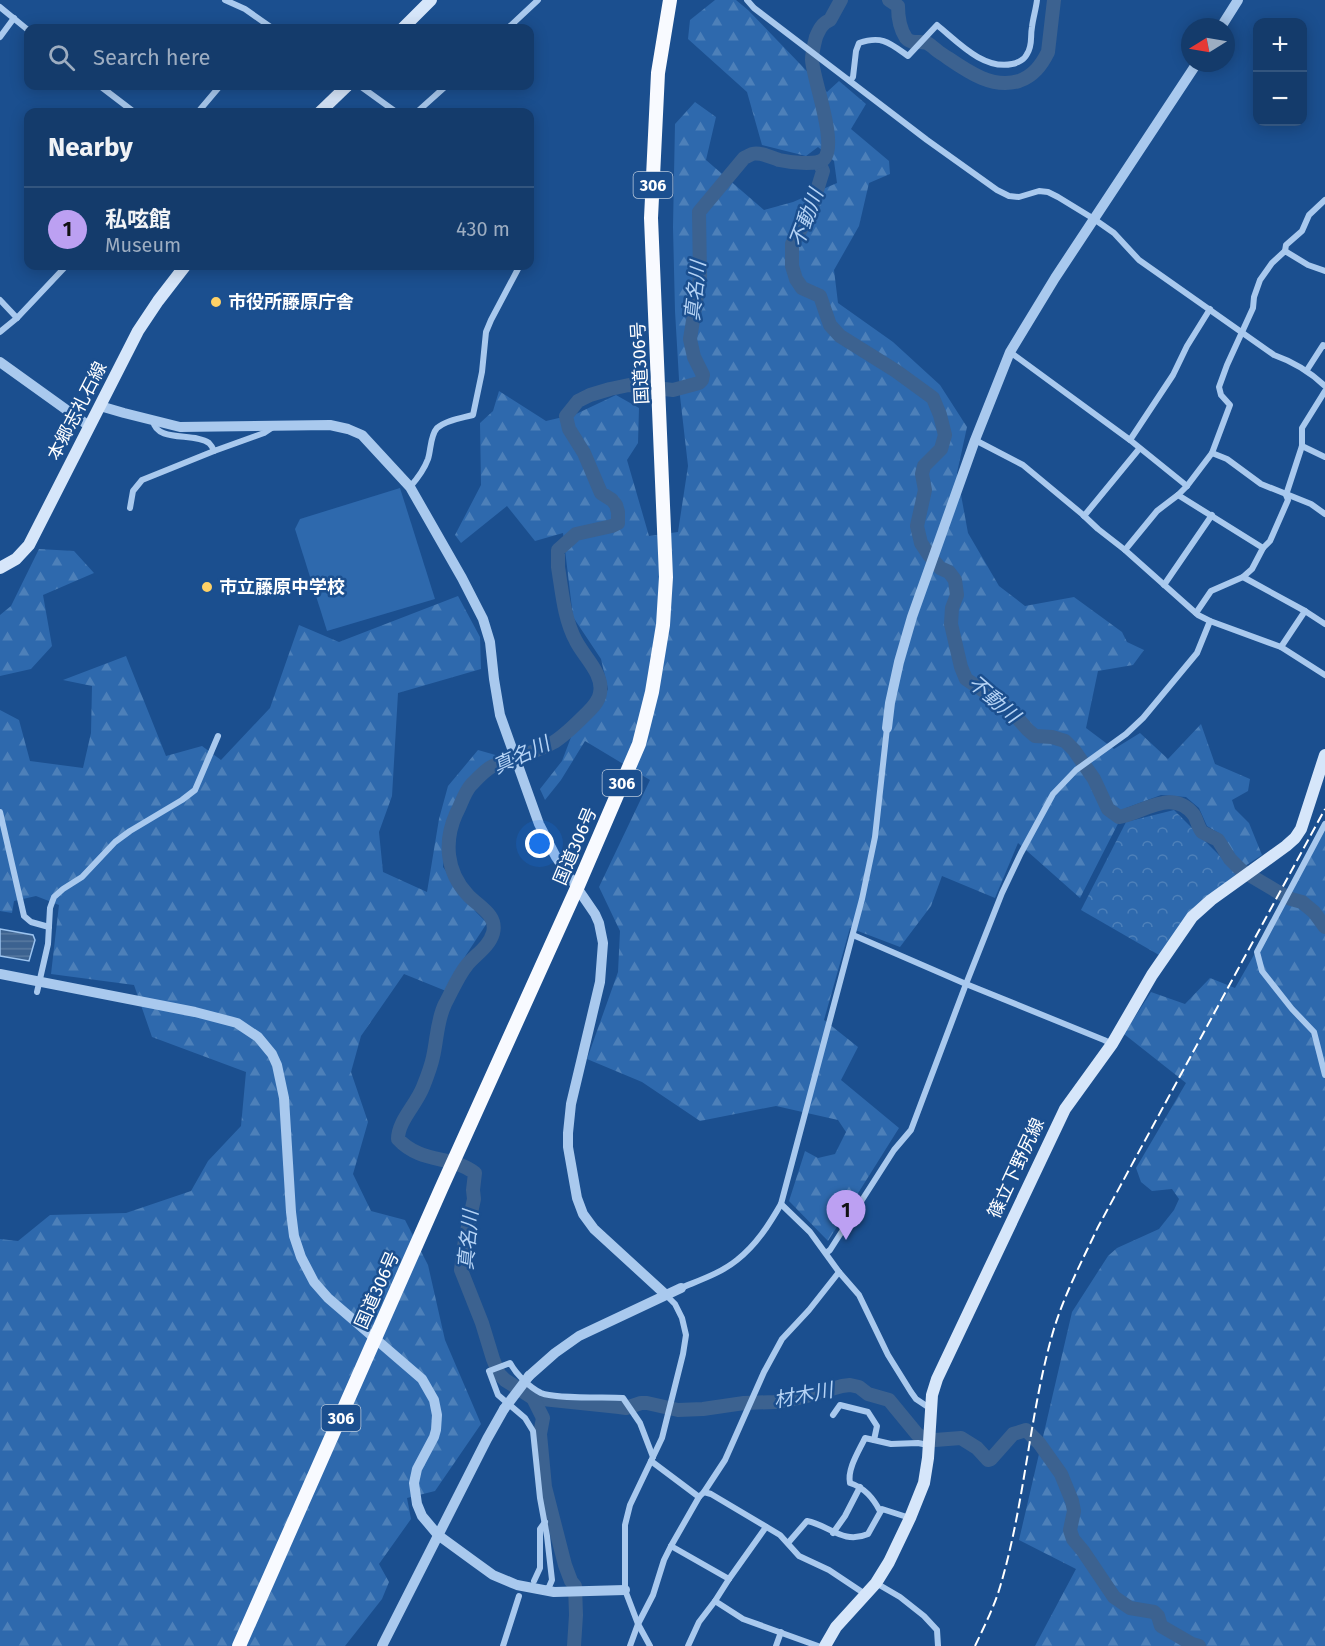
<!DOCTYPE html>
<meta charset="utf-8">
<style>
body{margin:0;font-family:"Fira Sans","Noto Sans JP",sans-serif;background:#1d4271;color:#f1f3f6}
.controls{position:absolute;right:18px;top:18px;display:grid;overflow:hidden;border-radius:12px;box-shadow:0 3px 15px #0003}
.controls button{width:54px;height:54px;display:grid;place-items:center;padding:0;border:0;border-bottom:2px solid #33557e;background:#143b6b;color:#f1f3f6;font:30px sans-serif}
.compass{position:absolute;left:1181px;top:18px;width:54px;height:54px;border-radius:50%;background:#143b6b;box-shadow:0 3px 15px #0003;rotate:259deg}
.you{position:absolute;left:540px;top:844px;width:21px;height:21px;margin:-15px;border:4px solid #fff;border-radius:50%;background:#1a73e8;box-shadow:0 0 0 9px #1a73e833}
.badge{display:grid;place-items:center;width:39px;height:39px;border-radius:50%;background:#bca0f2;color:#111;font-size:20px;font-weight:700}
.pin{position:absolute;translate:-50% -50px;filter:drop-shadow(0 2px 3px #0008)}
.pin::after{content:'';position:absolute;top:32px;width:21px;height:18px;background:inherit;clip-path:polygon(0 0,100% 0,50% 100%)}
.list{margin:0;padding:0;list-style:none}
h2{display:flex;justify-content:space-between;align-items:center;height:78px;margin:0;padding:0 24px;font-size:26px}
h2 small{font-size:20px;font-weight:400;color:#9dadc1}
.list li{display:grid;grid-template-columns:39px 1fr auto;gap:18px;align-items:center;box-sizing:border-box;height:84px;padding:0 24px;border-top:2px solid #33557e}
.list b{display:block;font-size:22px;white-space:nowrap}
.list p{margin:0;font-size:20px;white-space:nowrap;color:#9dadc1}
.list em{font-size:20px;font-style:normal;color:#9dadc1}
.icon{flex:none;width:33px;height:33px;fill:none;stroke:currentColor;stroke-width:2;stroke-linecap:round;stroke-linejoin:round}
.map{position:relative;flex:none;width:1325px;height:1646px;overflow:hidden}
.search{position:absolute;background:#143b6b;box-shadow:0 3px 15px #0003;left:24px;top:24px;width:510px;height:66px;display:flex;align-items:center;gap:15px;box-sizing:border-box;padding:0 21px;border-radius:12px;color:#9dadc1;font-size:22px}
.panel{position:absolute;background:#143b6b;box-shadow:0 3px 15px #0003;left:24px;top:108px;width:510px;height:162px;border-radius:12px}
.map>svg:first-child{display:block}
.grass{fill:#2e69ad}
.forest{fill:url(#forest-firs)}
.park{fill:url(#park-crowns)}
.water{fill:url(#water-rules);stroke:#9cc4f0;stroke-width:1.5}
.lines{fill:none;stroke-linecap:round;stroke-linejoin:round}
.river{stroke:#3c6290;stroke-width:14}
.minor{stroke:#a9c9ee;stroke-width:6}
.tertiary{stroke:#a9c9ee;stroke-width:10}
.secondary{stroke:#d6e6fa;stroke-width:12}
.trunk{stroke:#f8faff;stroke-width:14}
.rail{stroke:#fff;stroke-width:2;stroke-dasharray:10 4.5;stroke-linecap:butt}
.tertiary-bridge{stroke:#a9c9ee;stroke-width:10}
.poi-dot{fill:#ffd166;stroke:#1b4f8f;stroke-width:2}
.labels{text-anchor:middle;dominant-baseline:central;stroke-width:5;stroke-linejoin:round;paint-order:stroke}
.shield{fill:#1b4f8f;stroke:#bbcadd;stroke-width:1.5}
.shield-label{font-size:16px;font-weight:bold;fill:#fff}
.poi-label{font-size:18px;font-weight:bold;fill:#fff;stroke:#1b4f8f;text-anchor:start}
.street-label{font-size:18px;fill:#fff;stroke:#1b4f8f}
.water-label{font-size:20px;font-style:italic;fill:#b5d3f5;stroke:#1b4f8f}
</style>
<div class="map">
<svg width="1325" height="1646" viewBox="0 0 1325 1646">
<defs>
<pattern id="forest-firs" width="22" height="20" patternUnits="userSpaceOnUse" patternTransform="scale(1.5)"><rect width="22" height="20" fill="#2e69ad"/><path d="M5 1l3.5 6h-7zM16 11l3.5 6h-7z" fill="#4d80b9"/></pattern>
<pattern id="park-crowns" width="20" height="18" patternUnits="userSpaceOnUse" patternTransform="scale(1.5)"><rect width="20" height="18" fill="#2e69ad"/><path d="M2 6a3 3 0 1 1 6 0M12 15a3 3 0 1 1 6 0" fill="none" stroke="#4d80b9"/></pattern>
<pattern id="water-rules" width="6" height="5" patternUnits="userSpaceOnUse" patternTransform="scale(1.5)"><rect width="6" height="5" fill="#3c6290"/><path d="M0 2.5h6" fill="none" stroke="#597aa1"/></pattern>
</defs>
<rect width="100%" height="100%" fill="#1b4f8f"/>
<!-- grass -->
<path class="grass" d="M400,488l35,111 -108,32 -32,-102 5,-10z"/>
<!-- forest -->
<g class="forest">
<path d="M715,0h21l12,10 79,82 12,-11 27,23 -15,25 38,32 1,13 -21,9 -10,43 -25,44 4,33 55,39 47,43 27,42 -10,46 11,60 31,53 26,20 49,-9 48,35 5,10 17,8 -11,15 -35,6 -12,57 28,21 26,-16 28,26 33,-35 14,40 35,15 -2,12 -16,9 3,9 14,14 13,32 -17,11 -12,-10 -11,-21 -15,-9 -8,-18 -13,-11 -25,-2 -35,13 -46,90 -62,-55 -23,55 -53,-22 -11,30 -31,41 -50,-19 -26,92 34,27 -17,33 58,48 -71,113 -39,-40 16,-50 13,7 17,-4 11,-22 -8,-12 -62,-14 -76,15 -58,-39 -55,-23 31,-87 2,-41 -21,-44 51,-107 -65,-39 -24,39 -16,20 -5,-11 22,-28 11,-29 26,-24 9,-19 -7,-30 -28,-42 -10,-84 -28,8 -28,-35 -46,37 -6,-8 26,-50 -1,-62 13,-12 6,-20 47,30 30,-7 40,-19 23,13 -1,35 -11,17 22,76 29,-4 10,-66 -8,-70 -5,-85 -2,-84 2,-103 20,-22 21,15 -10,43 58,50 29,-8 44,-19 -3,-22 -16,-14 -12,9 -44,-11 -15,-53 -59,-53 2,-19z"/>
<path d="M39,549l35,2 20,22 -51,22 9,51 -21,23 -31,7v-61l11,-9z"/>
<path d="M458,596l22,41 1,32 -83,24 -6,103 -13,36 4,40 44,20 12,-73 9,-33 30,-36 28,8c-6,3 -13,5 -18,8 -35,23 -41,62 -45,101l33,45 11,11 -21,32 -20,36 -42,-17 -43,62 -10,36 17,50 -15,52 18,37 34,9 23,45 17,75 36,84 -46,67 -28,7 4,21 -32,45 10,18 -7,17 -37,47h-345v-407l18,2 32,-26 76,-2 65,-22 17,-30 33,-35 5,-54 -94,-35 -18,-52 -83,-11 8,-69 -23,-9 -22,5 -2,12 -12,-2v-201l19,10 11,41 53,7 8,-35 1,-47 -29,-6 63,-24 40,100 36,-10 19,14 49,-52 29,-83 40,17z"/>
<path d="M1325,831v815h-290l41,-77 -57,-29 53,-228 36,-56 9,-8 42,-19 15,-19 5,-11 -7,-10 -20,2 -11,-9 -5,-14 50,-85 -62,-49 27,-42 34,12 25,-26 25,10z"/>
</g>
<!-- park -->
<path class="park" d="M1174,810l65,65 -80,80 -78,-45 45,-88z"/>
<!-- water -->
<path class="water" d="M0,929l33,6 2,5 -6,21 -29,-5z"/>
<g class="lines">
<!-- river -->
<g class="river">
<path d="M889,0l9,6c0,10 2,23 8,32 6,7 14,2 21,5 4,2 8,6 12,9 23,15 50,38 80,29 14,-5 22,-15 29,-29l6,-52"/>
<path d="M819,162l4,9 -14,45 -17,28v22l4,13 6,9 18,8 10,29 10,11 56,35 37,27 7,17 5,20 -4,14 -17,17 -2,8 3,16 -8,36 4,17 8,12 11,13 9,4 6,8 2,15 -5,13 -1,16 10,43 5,12 31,21 14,11 17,19 7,6 17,1 13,4 9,9 20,29 14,30 11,8c24,-4 54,-30 75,-2 3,5 4,12 8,17l16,8 12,19 11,11 37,22 13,7 11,3 12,10 11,15"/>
<path d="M533,1398l86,9 7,1 15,-5h6l31,7 25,-1 41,-6 31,-1 28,-5 39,-11 8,-1 9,2 9,7 21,6 28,34 7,4 11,2 26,-2 16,10 11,12 3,-1 22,-25 13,-4 13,13 22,31 11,27 2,10 -4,19 3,9 10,12 31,46 16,11 24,4 4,4 3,10 31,18 7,2"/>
<path d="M574,1646l2,-31 -1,-29 -4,-5 -6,-16 -20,-78 -5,-53 3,-16 -10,-20 -28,-18 -6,-6 -6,-15 -11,-36 -21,-53 4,-30 9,-41 -1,-9 2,-17c-23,-18 -54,-9 -77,-34 0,-18 18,-34 25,-52 4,-10 8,-20 10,-30 4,-17 4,-37 12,-53 7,-13 13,-28 22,-39 8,-10 22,-18 26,-32 5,-19 -16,-27 -26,-39 -21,-23 -23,-53 -11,-80 5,-9 8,-21 15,-29 5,-5 13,-14 20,-18 5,-3 12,-3 17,-6 15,-6 32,-11 46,-19 11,-7 22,-18 31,-27 6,-6 14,-13 15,-22 4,-19 -16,-36 -24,-52 -12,-22 -14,-50 -18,-74v-17l18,-16 36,-8 6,-3v-11l-2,-7 -4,-5 -11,-7 -17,-40 -15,-24 -3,-13 12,-15 12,-6 20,-6 19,-4 44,5 26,-7 3,-3 1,-5 -9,-18 -4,-18 10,-62 -1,-65 45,-54c2,-1 6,-3 8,-4 9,-2 18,3 27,6 9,2 38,6 45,-1 14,-15 -11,-80 -12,-99 0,-8 2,-15 4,-23 3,-7 6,-14 14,-17l11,-20"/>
</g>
<!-- minor -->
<g class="minor">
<path d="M225,0l20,9 27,19"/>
<path d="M747,0l7,8 173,132 70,50 12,6 10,1 20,-6 9,1 10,5 36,22 20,14 25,27 135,95c20,7 35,16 51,31"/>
<path d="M0,7l28,23"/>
<path d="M508,28l30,-28"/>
<path d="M0,37l14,-19"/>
<path d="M850,81l3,-4 3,-26 3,-8c23,-8 31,0 49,13l29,-31c21,17 46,45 75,39 6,-1 13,-5 15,-10 6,-9 3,-17 5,-27 1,-9 4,-18 5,-27"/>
<path d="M100,86l34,26"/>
<path d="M360,86l36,26"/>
<path d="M198,112l22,-26"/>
<path d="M417,112l29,-26"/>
<path d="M1285,251l1,-6 16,-14 7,-16 16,-15"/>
<path d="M1325,271l-17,-6 -23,-14 -13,12 -12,17 -6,17 -1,11 -26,57 -8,22 2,8 9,10 -18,48 -25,33 -9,9 -21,16 -32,39 73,65 12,6 71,26 44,28"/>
<path d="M0,300l17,18"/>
<path d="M0,332l17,-14 49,-52"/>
<path d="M1010,352l120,88 57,46"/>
<path d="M1307,370l16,-25 2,1"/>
<path d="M153,421c4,22 41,11 56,22 2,2 4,5 5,8l50,-18 9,-6"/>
<path d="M975,440l48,25 59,49 16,15 27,21"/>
<path d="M1130,440l43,-65 14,-29 23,-37"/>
<path d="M1302,446l23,11"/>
<path d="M1212,453l15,6 34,25 50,20 14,10"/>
<path d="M410,487c7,-8 14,-17 18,-28 3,-9 2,-23 9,-31 9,-8 25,-10 36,-13l9,-43 4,-40 5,-12 28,-53 -1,-1"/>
<path d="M1178,495l85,53 -11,21 -9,8 62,34 -24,36"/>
<path d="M130,508l3,-17 9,-11 72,-29"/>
<path d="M1084,516l55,-67"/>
<path d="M1263,548l7,-7 18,-41 -2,-5 16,-49v-18l23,-37"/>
<path d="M1164,585l48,-70"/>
<path d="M1305,611l20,13"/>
<path d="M1196,613l15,-22 32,-14"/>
<path d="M0,812l24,104 7,6 18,5"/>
<path d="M1325,824l-68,128 5,19 30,38 22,23 11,43"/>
<path d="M853,935l113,49 138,56 8,4"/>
<path d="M37,992l11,-48 2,-36 4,-11 9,-8 19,-12 33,-35 15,-11 52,-31 13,-10 23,-54"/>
<path d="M781,1204l29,28 29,40 20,23 29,60 23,37 5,7 15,10"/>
<path d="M826,1253l4,-3 64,-100 17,-20 55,-146 36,-91 19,-40 32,-59 23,-24 50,-36 17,-16 54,-65 13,-32"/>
<path d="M681,1288c19,-8 40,-15 56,-28 19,-15 32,-35 44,-56l81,-305 13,-62 12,-109"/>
<path d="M833,1415l7,-10 28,7 9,14 -3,14"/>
<path d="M651,1461l48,36 5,-5 21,-32 39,-88 18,-33 27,-29 30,-38"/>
<path d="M704,1492l7,2 69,41 19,21 30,14 36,24"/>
<path d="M880,1511c-7,-13 -15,-23 -30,-28 -3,-14 9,-32 15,-45l26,6 27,-1 10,2"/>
<path d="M766,1527l-37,52 -14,22 28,18 75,27"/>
<path d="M833,1533l12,-17 15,-29"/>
<path d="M788,1543l19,-22c22,4 36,24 61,13l14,-25 28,9"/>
<path d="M671,1546l58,33"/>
<path d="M534,1581l6,-13v-39l5,-7"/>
<path d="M876,1583l24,14 24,19 13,14 1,16"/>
<path d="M543,1591l6,-4 3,-7 -5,-44 -7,-38 -7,-67 -8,-13 -27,-23 -9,-24 21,-8c6,11 19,24 31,30 14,6 64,4 82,5l17,25 13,34"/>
<path d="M503,1646l16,-50"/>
<path d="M630,1646l8,-22 15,-29 11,-35 7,-14 28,-49"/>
<path d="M650,1646l-12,-22 -13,-34v-65l5,-20 32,-67 21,-84 3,-19 -4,-17 -7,-14 -9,-9"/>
<path d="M688,1646l11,-24 16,-21"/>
<path d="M776,1646l5,-14"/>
</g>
<!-- tertiary -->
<g class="tertiary">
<path d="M1221,27l17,-27"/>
<path d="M0,362l89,64"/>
<path d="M100,406l24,7 56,14 150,-2 18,4 14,6 48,52 52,91 21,41 7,23 4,37 6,36 39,109 17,33 39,57 4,9 4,20 -3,39 -29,122 -3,29v14l9,51 6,16 11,15 72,66"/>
<path d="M887,728l3,-25 9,-41 13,-45 63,-177 35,-88 45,-74 142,-215"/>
<path d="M0,974l195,38 42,11 21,14 14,17 5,11 7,33 7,114 3,24 7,21 13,25 14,16 94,81 12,21 3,15 -1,15 -2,7 -17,32 -3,14 3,21 5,12 16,19 37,27 18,13 24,10 37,7 71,-2"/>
<path d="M529,1376l26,-23 24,-17 102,-48"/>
<path d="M382,1646l105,-207 17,-30"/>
</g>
<!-- secondary -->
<g class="secondary">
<path d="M403,28l28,-28"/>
<path d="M320,112l27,-26"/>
<path d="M0,568l16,-9 13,-14 109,-214 20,-30 27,-35"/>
<path d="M825,1646l11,-19 40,-44 13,-21 21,-44 14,-35 4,-25 4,-63 5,-16 128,-270 47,-65 40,-69 40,-58 19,-17 75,-54 9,-8 6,-9 24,-74"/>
</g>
<!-- trunk -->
<path class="trunk" d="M239,1646l202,-457 136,-301 62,-144 13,-52 11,-67 3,-48 -15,-359 7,-145 12,-73"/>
<!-- rail -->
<path class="rail" d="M975,1646c9,-19 19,-39 25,-59 25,-83 29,-172 53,-255 11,-37 29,-71 45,-105l227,-418"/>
<!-- tertiary-bridge -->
<path class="tertiary-bridge" d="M504,1409l25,-33"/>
</g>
<!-- markers -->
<g class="poi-dot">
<circle cx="216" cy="302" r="6"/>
<circle cx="207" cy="587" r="6"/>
</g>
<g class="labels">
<!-- shield labels -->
<g class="shield">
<rect x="633.5" y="172" width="39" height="26" rx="4.5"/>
<rect x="602.5" y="770" width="39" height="26" rx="4.5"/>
<rect x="321.5" y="1405" width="39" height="26" rx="4.5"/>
</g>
<g class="shield-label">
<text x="653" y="185">306</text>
<text x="622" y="783">306</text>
<text x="341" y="1418">306</text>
</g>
<!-- poi labels -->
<g class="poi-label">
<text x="228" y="302">市役所藤原庁舎</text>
<text x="219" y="587">市立藤原中学校</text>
</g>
<!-- street labels -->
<g class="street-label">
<text transform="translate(640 363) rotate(-93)">国道306号</text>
<text transform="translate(77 411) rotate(-63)">本郷志礼石線</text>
<text transform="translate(575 846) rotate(-67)">国道306号</text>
<text transform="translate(1016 1168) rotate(-65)">篠立下野尻線</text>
<text transform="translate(377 1290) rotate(-66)">国道306号</text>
</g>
<!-- water labels -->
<g class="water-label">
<text transform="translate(806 218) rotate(-69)">不動川</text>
<text transform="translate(695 291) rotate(-84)">真名川</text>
<text transform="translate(994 699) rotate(41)">不動川</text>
<text transform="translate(521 755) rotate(-25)">真名川</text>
<text transform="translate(468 1240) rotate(-85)">真名川</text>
<text transform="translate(803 1395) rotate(-11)">材木川</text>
</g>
</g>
</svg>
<div class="controls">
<button>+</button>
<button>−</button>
</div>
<svg class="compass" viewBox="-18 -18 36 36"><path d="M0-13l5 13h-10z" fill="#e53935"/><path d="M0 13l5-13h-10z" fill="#9dadc1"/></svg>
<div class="you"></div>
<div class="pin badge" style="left:846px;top:1240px">1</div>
<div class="search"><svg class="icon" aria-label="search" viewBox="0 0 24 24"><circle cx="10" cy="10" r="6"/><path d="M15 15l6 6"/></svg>Search here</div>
<section class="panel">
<h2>Nearby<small></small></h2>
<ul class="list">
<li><span class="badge">1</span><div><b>私呟館</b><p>Museum</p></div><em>430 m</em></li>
</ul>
</section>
</div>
